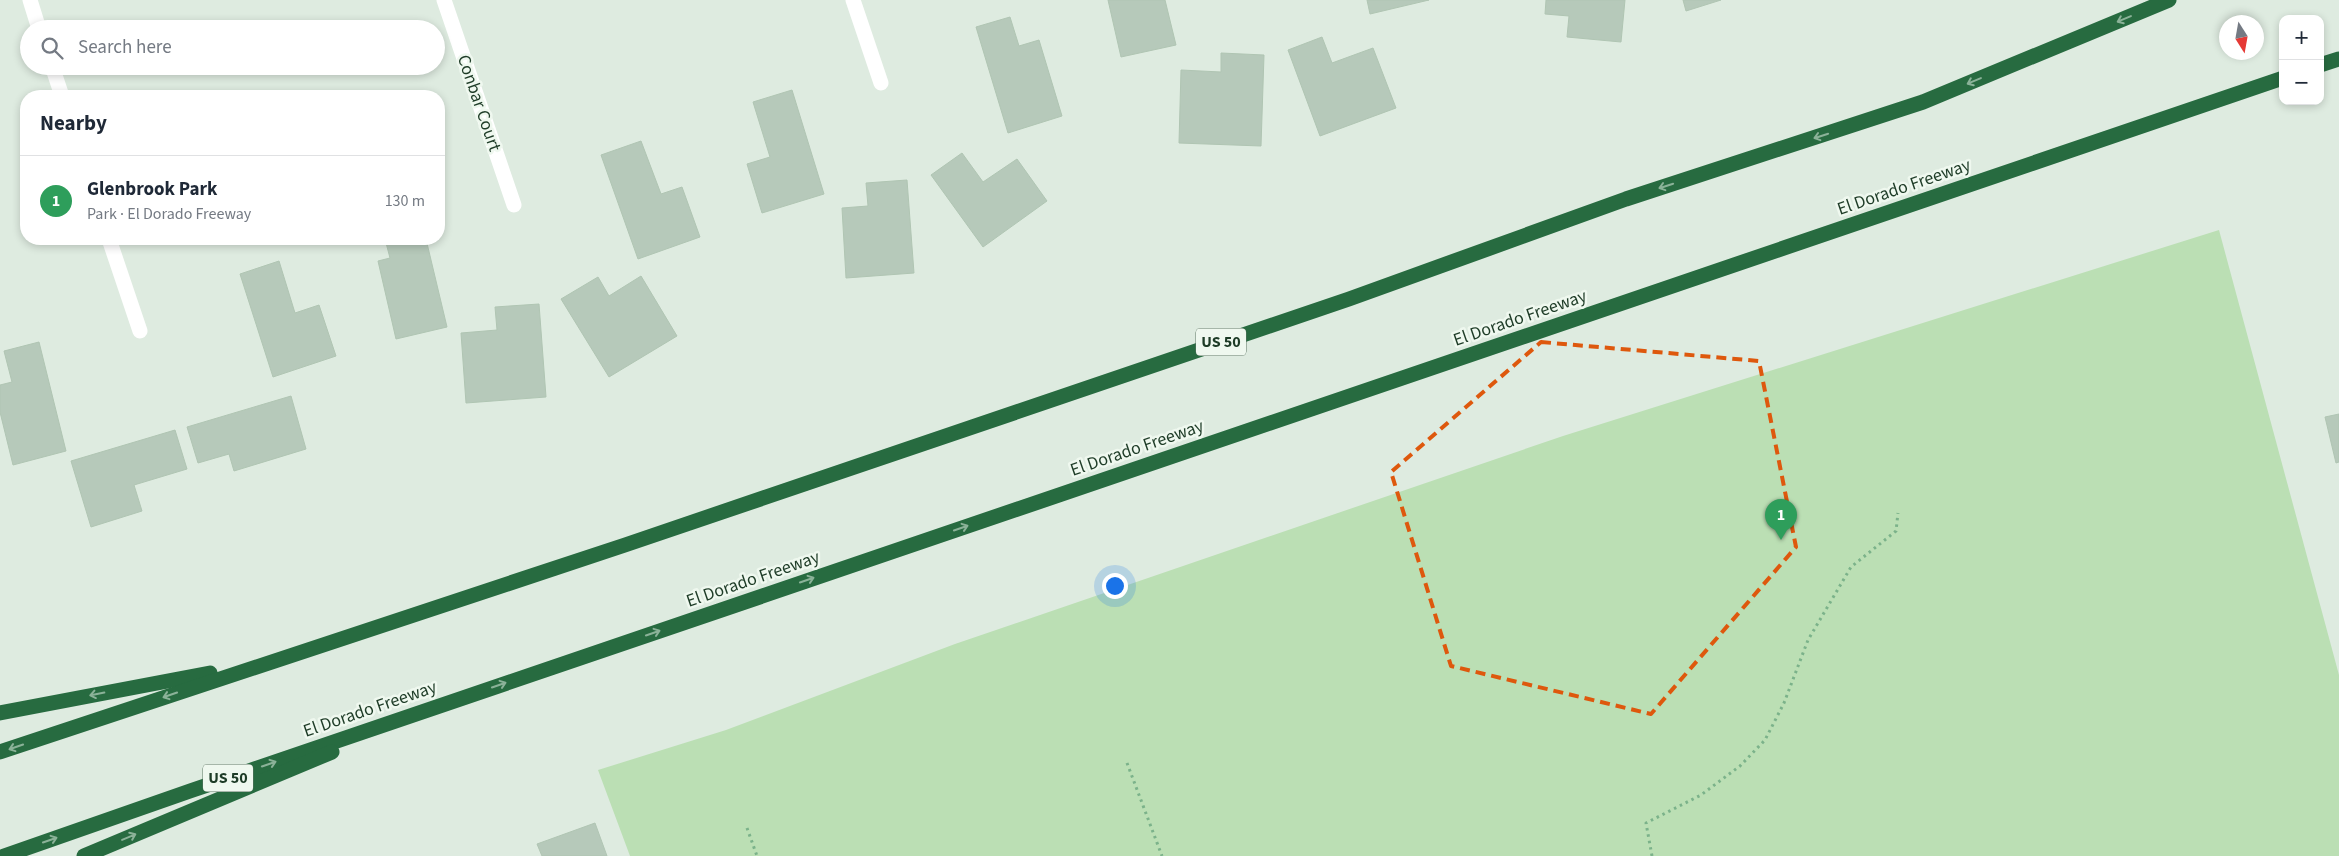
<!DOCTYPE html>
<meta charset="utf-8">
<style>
body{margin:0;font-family:"Source Sans 3",sans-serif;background:#f6f6f7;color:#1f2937}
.controls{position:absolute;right:15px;top:15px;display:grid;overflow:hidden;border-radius:10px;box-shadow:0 2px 8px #0003}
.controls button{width:45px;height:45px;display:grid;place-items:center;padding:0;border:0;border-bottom:1px solid #e0e1e3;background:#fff;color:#1f2937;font:25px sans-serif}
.compass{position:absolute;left:2219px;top:15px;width:45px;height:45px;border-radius:50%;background:#fff;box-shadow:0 2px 8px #0003;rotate:169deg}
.you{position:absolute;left:1114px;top:585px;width:18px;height:18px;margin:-12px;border:4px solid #fff;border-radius:50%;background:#1a73e8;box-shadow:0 0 0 8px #1a73e833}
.badge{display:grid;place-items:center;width:32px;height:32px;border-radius:50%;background:#ff4869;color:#fff;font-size:16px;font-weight:700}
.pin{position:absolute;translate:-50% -41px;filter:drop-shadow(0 1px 2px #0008)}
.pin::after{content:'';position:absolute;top:26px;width:18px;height:15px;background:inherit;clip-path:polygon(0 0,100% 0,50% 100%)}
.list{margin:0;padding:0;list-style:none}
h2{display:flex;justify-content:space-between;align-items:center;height:65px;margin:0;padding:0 20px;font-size:21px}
h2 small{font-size:16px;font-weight:400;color:#747a83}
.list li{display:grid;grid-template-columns:32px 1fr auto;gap:15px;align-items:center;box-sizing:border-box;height:90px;padding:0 20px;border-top:1px solid #e0e1e3}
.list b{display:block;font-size:19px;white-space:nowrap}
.list p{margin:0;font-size:16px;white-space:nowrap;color:#747a83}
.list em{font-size:16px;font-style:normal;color:#747a83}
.icon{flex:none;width:28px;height:28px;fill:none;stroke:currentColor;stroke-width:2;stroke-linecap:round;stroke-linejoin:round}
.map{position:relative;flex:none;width:2339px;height:856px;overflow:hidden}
.search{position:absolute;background:#fff;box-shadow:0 2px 8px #0003;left:20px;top:20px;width:425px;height:55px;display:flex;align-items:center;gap:12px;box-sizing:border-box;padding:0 18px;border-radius:28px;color:#747a83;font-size:19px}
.panel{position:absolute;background:#fff;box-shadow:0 2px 8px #0003;left:20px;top:90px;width:425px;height:155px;border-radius:20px}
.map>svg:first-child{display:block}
.green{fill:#bbdfb4}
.building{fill:#b6c9ba;stroke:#b0c5b3}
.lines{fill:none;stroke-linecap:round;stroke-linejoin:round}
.path{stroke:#7bb28a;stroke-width:3;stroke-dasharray:2.5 4;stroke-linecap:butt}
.minor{stroke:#fff;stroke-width:15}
.highway{stroke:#276b40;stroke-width:15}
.oneway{stroke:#8bb298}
.marked{fill:none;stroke:#de580d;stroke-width:4;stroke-dasharray:10 6;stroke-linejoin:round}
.labels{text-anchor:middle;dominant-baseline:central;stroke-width:5;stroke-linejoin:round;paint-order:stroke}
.shield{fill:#eff8ef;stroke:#5d7463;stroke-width:1}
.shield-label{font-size:16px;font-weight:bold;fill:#1e3c27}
.street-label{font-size:18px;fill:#1e3c27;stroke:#eff8ef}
</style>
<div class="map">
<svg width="2339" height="856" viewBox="0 0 2339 856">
<rect width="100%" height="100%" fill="#deebe0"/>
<!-- green -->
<path class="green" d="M2219,230l120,445v181h-1709l-32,-86 128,-40 229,-86 608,-208z"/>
<!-- building -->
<g class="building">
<path d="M1108,0h57l11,45 -55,12z"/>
<path d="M1367,0h62l-59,14z"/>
<path d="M1546,0h79l-4,42 -54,-5 2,-21 -24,-2z"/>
<path d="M1683,0h38l-35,11z"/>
<path d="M1010,17l9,29 20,-6 23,76 -54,17 -32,-106z"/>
<path d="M1322,37l10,26 41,-15 23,60 -76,28 -32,-86z"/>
<path d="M1221,53l43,2 -3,91 -82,-3 2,-73 40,2z"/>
<path d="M792,90l32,104 -62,19 -15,-49 23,-7 -17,-55z"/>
<path d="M641,141l20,53 21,-7 18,50 -62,22 -37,-104z"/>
<path d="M962,153l21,29 34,-23 30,42 -64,46 -52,-72z"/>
<path d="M907,180l7,93 -68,5 -4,-70 26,-2 -2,-23z"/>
<path d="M385,239h41l21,88 -51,12 -18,-78 12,-3z"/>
<path d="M279,261l16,52 24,-8 17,51 -63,21 -33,-103z"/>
<path d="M641,276l36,60 -68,41 -48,-78 37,-22 11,19z"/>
<path d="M539,304l7,93 -80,6 -5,-70 36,-3 -2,-23z"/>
<path d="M39,342l27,109 -53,14 -13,-53v-27l12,-3 -8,-31z"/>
<path d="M291,396l15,53 -72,22 -5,-17 -31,9 -11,-36z"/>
<path d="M2339,414v48l-3,1 -11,-46z"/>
<path d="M175,430l12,39 -53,16 8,26 -51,16 -20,-66z"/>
<path d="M595,823l12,33h-65l-5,-12z"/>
</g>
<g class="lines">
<!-- path -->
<g class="path">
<path d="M1127,763l35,93"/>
<path d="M747,828l10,28"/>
<path d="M1652,856l-6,-33 55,-28 39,-29 25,-26 19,-37 24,-63 43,-73 45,-36 2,-18"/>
</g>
<!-- minor -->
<g class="minor">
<path d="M30,0l9,29"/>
<path d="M444,0l70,205"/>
<path d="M853,0l28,83"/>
<path d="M52,66l10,30"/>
<path d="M109,239l31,92"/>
</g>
<!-- highway -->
<g class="highway">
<path d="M2320,65l19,-6"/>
<path d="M0,713l210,-40"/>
<path d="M0,752l625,-207 724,-246 277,-100 297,-97 246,-102"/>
<path d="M4,856l186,-65 2093,-713"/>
<path d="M84,856l248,-104"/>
</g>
</g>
<!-- one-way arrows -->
<defs><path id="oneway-shaft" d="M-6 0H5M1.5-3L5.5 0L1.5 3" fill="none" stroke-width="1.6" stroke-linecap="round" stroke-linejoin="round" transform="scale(1.25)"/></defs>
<g class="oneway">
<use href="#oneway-shaft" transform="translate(2124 19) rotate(157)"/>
<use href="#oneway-shaft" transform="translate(1974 81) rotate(157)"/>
<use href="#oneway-shaft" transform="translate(1821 136) rotate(162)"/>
<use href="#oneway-shaft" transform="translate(1666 186) rotate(162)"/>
<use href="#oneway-shaft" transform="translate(961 528) rotate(-19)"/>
<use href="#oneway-shaft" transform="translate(807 580) rotate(-19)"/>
<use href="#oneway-shaft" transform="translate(653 633) rotate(-19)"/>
<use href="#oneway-shaft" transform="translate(499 685) rotate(-19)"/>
<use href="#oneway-shaft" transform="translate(97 694) rotate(169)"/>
<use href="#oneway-shaft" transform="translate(170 695) rotate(161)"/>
<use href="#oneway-shaft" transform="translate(16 747) rotate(161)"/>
<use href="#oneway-shaft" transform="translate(269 764) rotate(-19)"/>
<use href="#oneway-shaft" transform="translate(129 837) rotate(-23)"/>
<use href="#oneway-shaft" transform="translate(50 840) rotate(-19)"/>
</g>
<!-- marked area -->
<path class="marked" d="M1541,342l218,19 37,186 -145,167 -200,-48 -60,-194z"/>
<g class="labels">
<!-- shield labels -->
<g class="shield">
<rect x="1196" y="328.5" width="50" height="27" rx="4"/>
<rect x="203" y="764.5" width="50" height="27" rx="4"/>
</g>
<g class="shield-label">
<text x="1221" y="342">US 50</text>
<text x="228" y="778">US 50</text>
</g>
<!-- street labels -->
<g class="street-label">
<text transform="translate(479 103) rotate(71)">Conbar Court</text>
<text transform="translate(1904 187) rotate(-19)">El Dorado Freeway</text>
<text transform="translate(1520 318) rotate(-19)">El Dorado Freeway</text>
<text transform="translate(1137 448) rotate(-19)">El Dorado Freeway</text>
<text transform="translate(753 579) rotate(-19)">El Dorado Freeway</text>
<text transform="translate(370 709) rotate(-19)">El Dorado Freeway</text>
</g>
</g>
</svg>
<div class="controls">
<button>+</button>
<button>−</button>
</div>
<svg class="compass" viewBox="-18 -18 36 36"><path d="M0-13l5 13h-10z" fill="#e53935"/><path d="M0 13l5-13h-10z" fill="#747a83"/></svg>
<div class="you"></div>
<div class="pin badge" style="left:1781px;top:540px;background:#2e9e5b">1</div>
<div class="search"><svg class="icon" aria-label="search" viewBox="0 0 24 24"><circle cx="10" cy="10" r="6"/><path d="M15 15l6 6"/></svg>Search here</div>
<section class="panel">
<h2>Nearby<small></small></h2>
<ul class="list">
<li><span class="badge" style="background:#2e9e5b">1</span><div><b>Glenbrook Park</b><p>Park · El Dorado Freeway</p></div><em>130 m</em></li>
</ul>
</section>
</div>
